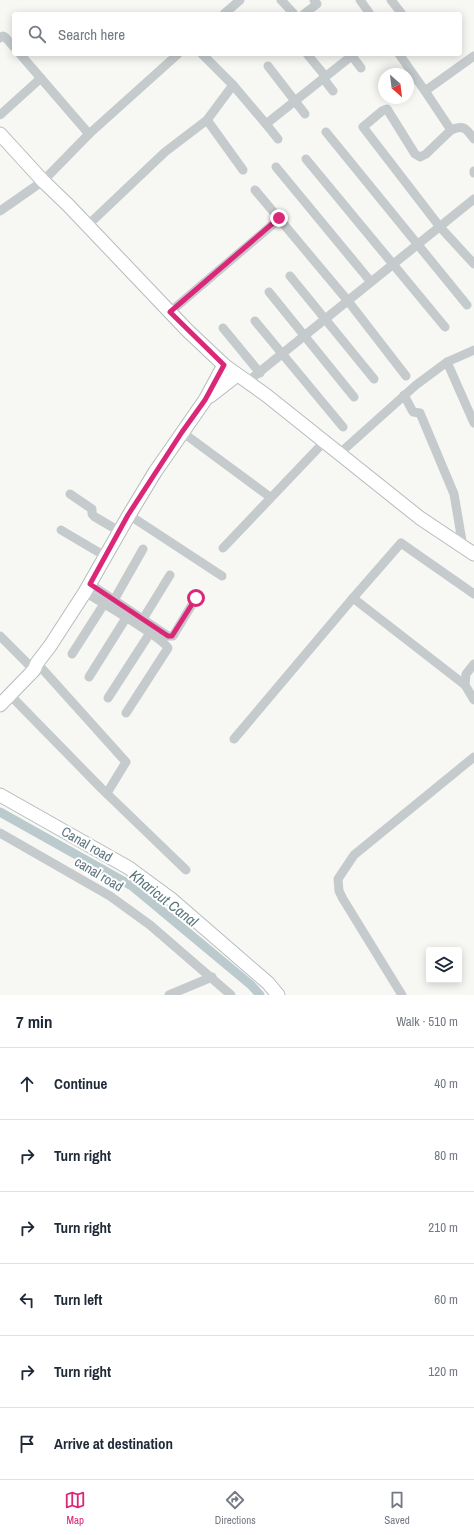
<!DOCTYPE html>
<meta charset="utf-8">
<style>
body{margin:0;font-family:"Archivo Narrow",sans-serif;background:#f6f6f7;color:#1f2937}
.controls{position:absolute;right:12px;bottom:12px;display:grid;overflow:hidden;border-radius:4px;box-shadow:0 2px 10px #0003}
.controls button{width:36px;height:36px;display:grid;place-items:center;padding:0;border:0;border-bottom:1px solid #e0e1e3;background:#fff;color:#1f2937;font:20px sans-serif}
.compass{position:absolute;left:378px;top:68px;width:36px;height:36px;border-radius:50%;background:#fff;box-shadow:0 2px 10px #0003;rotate:152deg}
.stop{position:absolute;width:12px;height:12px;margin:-9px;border:3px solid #db2777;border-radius:50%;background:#fff}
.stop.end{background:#db2777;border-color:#fff;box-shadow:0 1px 4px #0008}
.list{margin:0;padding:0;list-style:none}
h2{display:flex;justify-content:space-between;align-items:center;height:52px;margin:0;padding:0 16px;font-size:17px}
h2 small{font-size:13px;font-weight:400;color:#747a83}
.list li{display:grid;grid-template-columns:26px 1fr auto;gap:12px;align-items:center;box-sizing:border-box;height:72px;padding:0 16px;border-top:1px solid #e0e1e3}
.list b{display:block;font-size:15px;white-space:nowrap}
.list em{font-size:13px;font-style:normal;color:#747a83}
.icon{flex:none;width:22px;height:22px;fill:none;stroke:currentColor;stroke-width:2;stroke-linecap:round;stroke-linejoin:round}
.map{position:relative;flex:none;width:474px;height:995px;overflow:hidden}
.search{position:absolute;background:#fff;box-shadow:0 2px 10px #0003;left:12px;right:12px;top:12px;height:44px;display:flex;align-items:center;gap:10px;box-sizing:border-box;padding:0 14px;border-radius:4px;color:#747a83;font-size:15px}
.sheet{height:484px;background:#fff}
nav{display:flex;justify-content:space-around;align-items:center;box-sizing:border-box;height:56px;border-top:1px solid #e0e1e3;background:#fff;font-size:11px;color:#747a83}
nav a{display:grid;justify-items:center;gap:2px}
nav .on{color:#db2777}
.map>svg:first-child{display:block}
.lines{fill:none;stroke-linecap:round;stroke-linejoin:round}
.canal{stroke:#bbcacd;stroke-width:9}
.secondary-casing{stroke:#b4bcbf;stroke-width:15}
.street{stroke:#c5cacc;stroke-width:9}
.secondary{stroke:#fff;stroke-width:13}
.route{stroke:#db2777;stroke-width:5}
.labels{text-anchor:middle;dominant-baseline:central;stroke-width:4;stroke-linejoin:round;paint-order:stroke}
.street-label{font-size:14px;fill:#607681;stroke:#fff}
.water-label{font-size:15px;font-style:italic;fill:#5a767c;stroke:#fff}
</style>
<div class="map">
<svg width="474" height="995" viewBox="0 0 474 995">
<rect width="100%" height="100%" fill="#f7f7f4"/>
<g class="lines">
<!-- canal -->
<path class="canal" d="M0,812l132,74 119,99 9,10"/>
<!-- secondary casing -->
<g class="secondary-casing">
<g id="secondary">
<path d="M0,134l43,47 25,24 119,125 37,35 42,30 154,123 54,36"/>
<path d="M210,396l27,-21"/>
<path d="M0,705l34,-35 3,-7 13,-17 35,-54 44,-77 26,-43 50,-72 19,-35"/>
<path d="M0,795l129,73 42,31 97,84 10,12"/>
</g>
</g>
<!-- street -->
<g class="street">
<path d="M281,0l13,14"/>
<path d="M360,0l10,14"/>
<path d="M391,0l11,14"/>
<path d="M224,14l16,-14"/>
<path d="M304,14l13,-10 -3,-4"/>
<path d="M0,38l3,-2 2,1 9,10"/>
<path d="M20,54l69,80"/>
<path d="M307,54l19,23"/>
<path d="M399,54l26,37"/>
<path d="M352,56l9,12"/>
<path d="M474,56l-49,35 26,39c14,-6 15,-1 23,9"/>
<path d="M268,66l37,48"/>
<path d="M323,78l10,13"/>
<path d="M233,85l33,39 88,-70"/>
<path d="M0,115l41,-37"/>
<path d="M207,120l36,50"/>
<path d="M266,124l12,15"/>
<path d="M451,130l-25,24 -6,3 -5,-3 -28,-45 -5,2 -19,16 77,100 34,37"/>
<path d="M326,132l141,173"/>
<path d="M306,159l139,168"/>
<path d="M276,167l95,115"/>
<path d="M474,171v2"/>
<path d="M255,190l93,111 58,75"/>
<path d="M0,211l43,-30 46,-47 89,-80"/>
<path d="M88,225l77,-73 42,-32 26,-35 -31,-31"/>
<path d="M290,276l84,103"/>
<path d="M269,292l85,105"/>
<path d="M170,312l109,-93"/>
<path d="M255,321l88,106"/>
<path d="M223,328l37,45"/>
<path d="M447,362l27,61"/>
<path d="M247,382l227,-183"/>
<path d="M404,395l9,17 7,1 34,81 9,53"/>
<path d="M182,432l88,65"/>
<path d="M340,453l76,-68 31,-23 27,-12"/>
<path d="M70,494l22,15v5l3,3 24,14"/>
<path d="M129,515l93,61"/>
<path d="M61,530l44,26"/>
<path d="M223,548l102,-107"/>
<path d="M90,584l78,52h5l23,-38"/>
<path d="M85,592c15,10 77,45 83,56l-42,65"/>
<path d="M353,598l48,-55 73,51"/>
<path d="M114,600l29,-51"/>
<path d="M143,619l27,-44"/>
<path d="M0,636l34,34"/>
<path d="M72,654l32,-50"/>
<path d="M37,663l89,99 -19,31"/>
<path d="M474,664l-8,10 -1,11 9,15"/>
<path d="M89,677l37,-59"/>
<path d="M10,695l91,93 85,82"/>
<path d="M108,698l42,-65"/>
<path d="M234,739l119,-141 112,87"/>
<path d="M0,833l110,63 40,29 81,70"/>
<path d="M169,995l43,-18"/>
<path d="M402,995l-59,-96 -4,-8 -1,-12 16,-24 120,-98"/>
</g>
<!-- secondary -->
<use href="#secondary" class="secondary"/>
</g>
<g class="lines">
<!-- route -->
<path class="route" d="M196,598l-24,38h-4l-78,-52 38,-69 54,-83 23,-32 19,-35 -54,-53 109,-94"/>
</g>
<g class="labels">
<!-- street labels -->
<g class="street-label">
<text transform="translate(87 844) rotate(30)">Canal road</text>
<text transform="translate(99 874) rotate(31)">canal road</text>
</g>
<!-- water labels -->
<g class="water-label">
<text transform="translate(164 898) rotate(38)">Kharicut Canal</text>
</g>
</g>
</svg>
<div class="controls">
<button><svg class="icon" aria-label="layers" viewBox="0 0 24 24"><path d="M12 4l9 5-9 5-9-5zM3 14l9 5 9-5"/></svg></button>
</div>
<svg class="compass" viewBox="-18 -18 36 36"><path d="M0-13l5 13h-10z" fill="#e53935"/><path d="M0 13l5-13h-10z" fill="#747a83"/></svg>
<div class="stop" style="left:196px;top:598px"></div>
<div class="stop end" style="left:279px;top:218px"></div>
<div class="search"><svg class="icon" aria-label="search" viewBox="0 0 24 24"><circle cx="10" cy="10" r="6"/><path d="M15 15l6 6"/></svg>Search here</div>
</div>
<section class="sheet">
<h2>7 min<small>Walk · 510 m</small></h2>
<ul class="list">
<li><svg class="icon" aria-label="ahead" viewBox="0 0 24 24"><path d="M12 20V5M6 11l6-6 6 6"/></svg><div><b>Continue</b></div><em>40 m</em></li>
<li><svg class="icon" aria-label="right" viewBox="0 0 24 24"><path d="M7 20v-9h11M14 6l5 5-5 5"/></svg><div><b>Turn right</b></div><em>80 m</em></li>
<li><svg class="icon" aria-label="right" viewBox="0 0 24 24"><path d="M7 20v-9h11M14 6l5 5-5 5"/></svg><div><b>Turn right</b></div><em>210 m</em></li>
<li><svg class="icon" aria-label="left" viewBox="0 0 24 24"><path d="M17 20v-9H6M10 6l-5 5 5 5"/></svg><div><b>Turn left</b></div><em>60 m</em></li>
<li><svg class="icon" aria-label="right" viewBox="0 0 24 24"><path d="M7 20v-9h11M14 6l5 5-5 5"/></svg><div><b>Turn right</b></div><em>120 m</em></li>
<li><svg class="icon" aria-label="arrive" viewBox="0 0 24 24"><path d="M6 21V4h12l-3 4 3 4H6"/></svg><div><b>Arrive at destination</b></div></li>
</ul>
</section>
<nav>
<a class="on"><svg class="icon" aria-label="map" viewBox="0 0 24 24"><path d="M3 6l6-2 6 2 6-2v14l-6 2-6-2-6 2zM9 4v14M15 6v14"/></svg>Map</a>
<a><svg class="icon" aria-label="directions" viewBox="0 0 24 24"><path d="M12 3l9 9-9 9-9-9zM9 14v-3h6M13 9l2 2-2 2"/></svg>Directions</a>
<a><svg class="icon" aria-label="saved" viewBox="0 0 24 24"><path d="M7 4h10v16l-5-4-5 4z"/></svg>Saved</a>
</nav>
